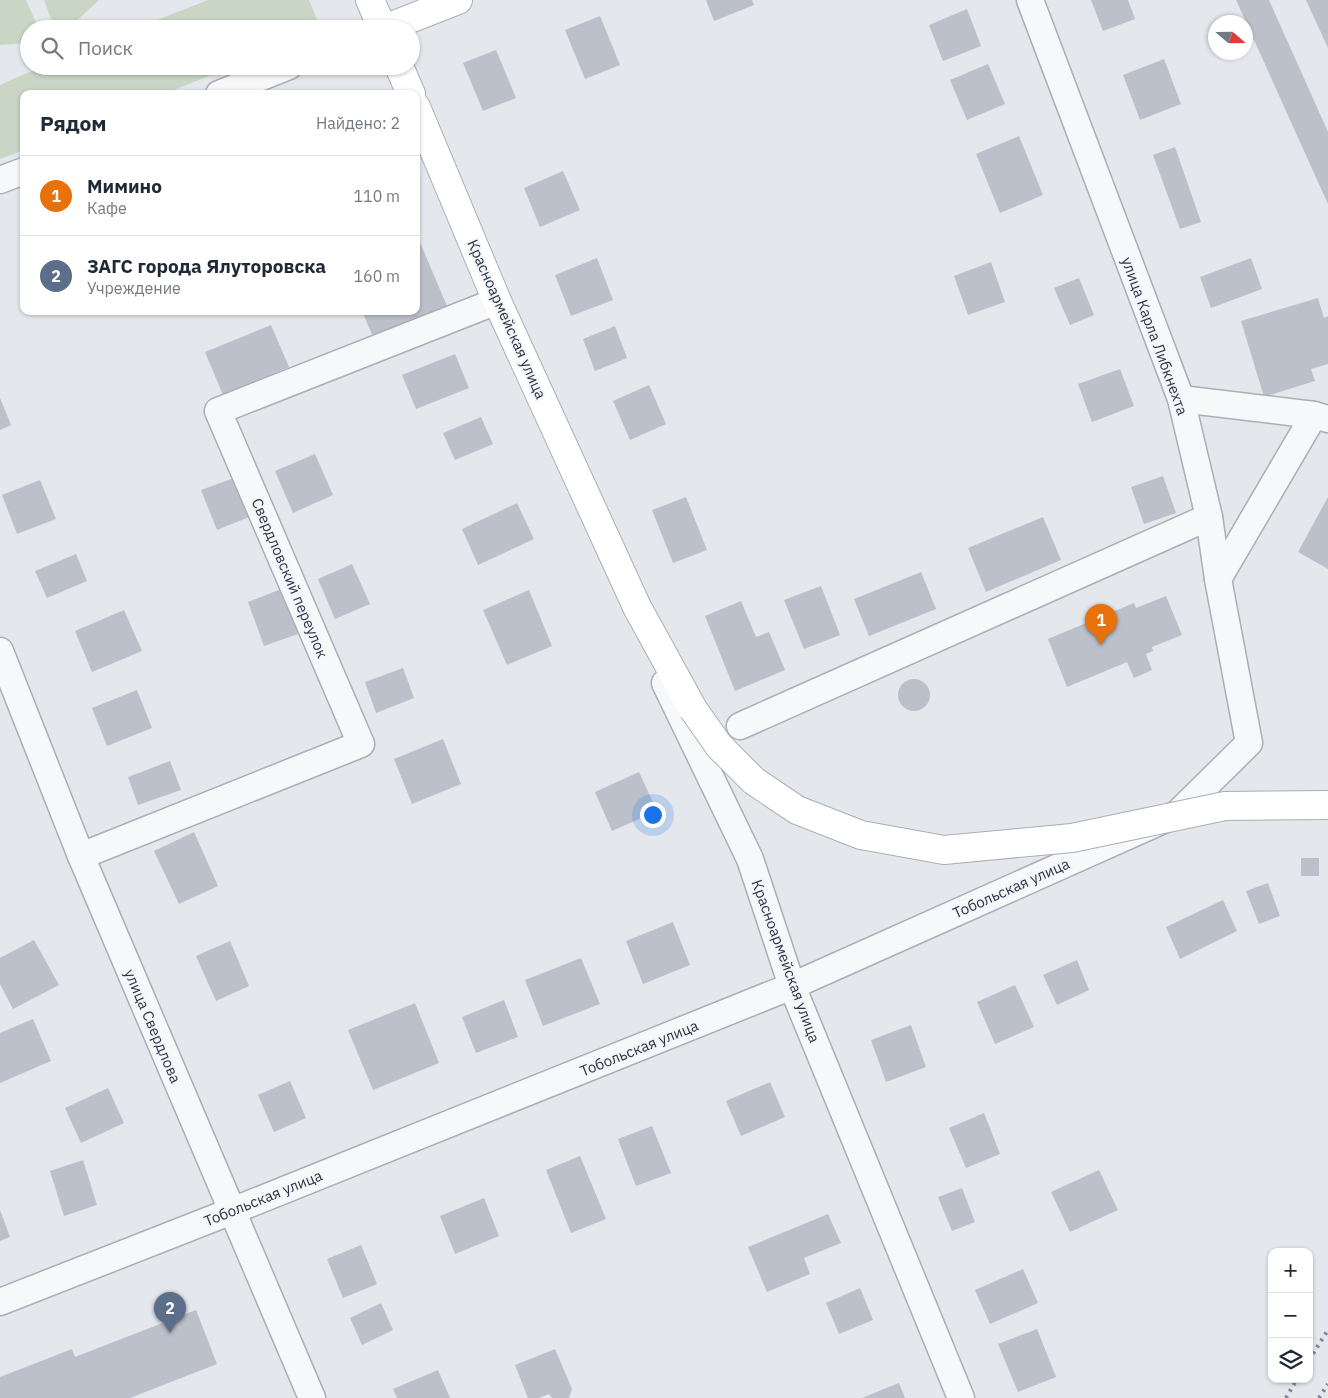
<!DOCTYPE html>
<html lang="ru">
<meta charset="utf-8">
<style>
body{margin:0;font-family:"IBM Plex Sans",sans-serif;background:#f6f6f7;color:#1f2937}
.controls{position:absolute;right:15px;bottom:15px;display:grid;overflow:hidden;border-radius:10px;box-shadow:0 1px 4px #0004}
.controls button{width:45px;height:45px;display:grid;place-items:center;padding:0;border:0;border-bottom:1px solid #e0e1e3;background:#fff;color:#1f2937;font:25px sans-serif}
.compass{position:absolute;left:1208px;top:15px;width:45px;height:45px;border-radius:50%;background:#fff;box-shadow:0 1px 4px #0004;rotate:110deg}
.you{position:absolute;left:652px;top:814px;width:18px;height:18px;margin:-12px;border:4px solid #fff;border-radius:50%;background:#1a73e8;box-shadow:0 0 0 8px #1a73e833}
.badge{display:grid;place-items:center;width:32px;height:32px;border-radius:50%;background:#d1495b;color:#fff;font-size:16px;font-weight:700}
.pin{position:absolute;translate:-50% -41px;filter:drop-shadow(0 1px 2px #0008)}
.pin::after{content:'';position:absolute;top:26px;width:18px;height:15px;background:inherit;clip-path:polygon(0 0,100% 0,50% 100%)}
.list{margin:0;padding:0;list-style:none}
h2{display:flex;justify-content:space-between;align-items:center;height:65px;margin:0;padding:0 20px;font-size:21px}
h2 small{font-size:16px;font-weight:400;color:#747a83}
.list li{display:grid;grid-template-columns:32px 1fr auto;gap:15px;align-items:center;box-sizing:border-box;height:80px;padding:0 20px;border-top:1px solid #e0e1e3}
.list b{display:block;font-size:19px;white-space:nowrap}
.list p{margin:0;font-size:16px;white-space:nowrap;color:#747a83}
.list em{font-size:16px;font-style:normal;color:#747a83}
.icon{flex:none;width:28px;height:28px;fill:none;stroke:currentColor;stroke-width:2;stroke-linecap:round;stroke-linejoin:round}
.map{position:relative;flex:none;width:1328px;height:1398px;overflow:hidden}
.search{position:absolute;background:#fff;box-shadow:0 1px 4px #0004;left:20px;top:20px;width:400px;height:55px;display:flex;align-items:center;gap:12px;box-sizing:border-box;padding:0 18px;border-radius:28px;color:#747a83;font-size:19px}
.panel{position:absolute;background:#fff;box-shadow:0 1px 4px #0004;left:20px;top:90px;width:400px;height:225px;border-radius:10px}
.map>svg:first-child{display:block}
.green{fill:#c9d6c5}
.building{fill:#bbc0ca}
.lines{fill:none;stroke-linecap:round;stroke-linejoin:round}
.street-casing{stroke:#a9aeb7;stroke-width:29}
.secondary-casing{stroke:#a9aeb7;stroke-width:30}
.street{stroke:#f7f8fa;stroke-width:26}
.secondary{stroke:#fff;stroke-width:28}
.rail{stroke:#7d8696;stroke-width:4;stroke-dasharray:2.5 5;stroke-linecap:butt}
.secondary-bridge-casing{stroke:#a9aeb7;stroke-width:30;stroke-linecap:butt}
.secondary-bridge{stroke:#fff;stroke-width:28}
.labels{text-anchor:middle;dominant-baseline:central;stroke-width:4.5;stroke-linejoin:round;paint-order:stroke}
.street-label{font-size:15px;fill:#2b3445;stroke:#f4f6f9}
</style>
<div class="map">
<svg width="1328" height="1398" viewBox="0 0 1328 1398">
<rect width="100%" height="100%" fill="#e4e7ec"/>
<!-- green -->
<g class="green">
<path d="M0,0h26l11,25 -2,4h-6l-1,14 -28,2z"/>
<path d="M44,0h55l-27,25 -21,-6z"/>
<path d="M208,0h101l12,29h-187z"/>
<path d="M77,66h156l-69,28h-140v56l-24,9v-74c12,-5 26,-13 38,-15 17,-2 16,12 39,-4z"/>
</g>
<!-- building -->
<g class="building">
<path d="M706,0h46l2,5 -40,16z"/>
<path d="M1091,0h37l7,19 -32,12z"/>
<path d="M1236,0h33l59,132v72z"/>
<path d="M1306,0h22v48z"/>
<path d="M967,9l14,37 -38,15 -14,-36z"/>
<path d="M600,16l20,49 -35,14 -20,-49z"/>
<path d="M496,50l20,48 -33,13 -20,-48z"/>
<path d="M1164,59l17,45 -41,16 -17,-45z"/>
<path d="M988,64l17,40 -38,16 -17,-40z"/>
<path d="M1019,136l24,59 -43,18 -24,-59z"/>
<path d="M1175,147l26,75 -21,7 -27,-74z"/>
<path d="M563,171l17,39 -40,17 -16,-39z"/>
<path d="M416,233l31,73 -74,31 -11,-26h54z"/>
<path d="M597,258l16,42 -42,16 -16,-41z"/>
<path d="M1251,258l11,31 -51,19 -11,-31z"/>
<path d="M991,262l14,40 -37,13 -14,-39z"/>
<path d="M1079,278l15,37 -24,10 -16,-37z"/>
<path d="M1318,298l6,20 4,-2v48l-17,5 4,12 -51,16 -23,-76z"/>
<path d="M271,325l18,42 -66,28 -18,-43z"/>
<path d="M615,326l12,32 -32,13 -12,-32z"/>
<path d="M455,354l14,34 -53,21 -14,-34z"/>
<path d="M1120,369l14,37 -42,16 -14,-38z"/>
<path d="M649,385l17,39 -36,16 -17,-39z"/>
<path d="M0,398l11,27 -11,5z"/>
<path d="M481,417l12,27 -38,16 -12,-27z"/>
<path d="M315,454l18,41 -40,18 -18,-42z"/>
<path d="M1163,476l13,37 -32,11 -13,-37z"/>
<path d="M234,478l15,39 -32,13 -16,-40z"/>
<path d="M40,480l16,39 -39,15 -15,-39z"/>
<path d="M686,497l21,53 -34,13 -21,-53z"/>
<path d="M1328,497v72l-30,-17z"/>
<path d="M517,503l17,36 -56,26 -16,-36z"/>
<path d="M1043,517l18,43 -75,32 -18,-44z"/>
<path d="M76,554l11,27 -40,17 -12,-27z"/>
<path d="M352,564l18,40 -35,15 -17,-40z"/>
<path d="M921,572l15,37 -67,27 -15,-37z"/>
<path d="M821,586l19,49 -36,14 -20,-49z"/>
<path d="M281,589l17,45 -34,12 -16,-44z"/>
<path d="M529,590l23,56 -45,19 -24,-55z"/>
<path d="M1166,596l16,39 -30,12 1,4 -7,3 6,16 -18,8 -7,-16 -60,25 -19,-48 86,-36 2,5z"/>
<path d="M741,601l15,36 13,-5 16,38 -50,21 -30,-75z"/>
<path d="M124,610l18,41 -50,21 -17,-41z"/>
<path d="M403,668l11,30 -38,15 -11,-31z"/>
<circle cx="914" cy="695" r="16"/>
<path d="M137,690l15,38 -45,18 -15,-38z"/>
<path d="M443,739l18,45 -49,20 -18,-45z"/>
<path d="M170,761l11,29 -43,15 -10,-28z"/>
<path d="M639,772l18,39 -45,20 -17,-39z"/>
<path d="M194,832l24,54 -39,18 -25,-53z"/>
<rect x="1301" y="858" width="18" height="18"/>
<path d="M1268,883l12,33 -21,8 -13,-33z"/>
<path d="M1223,900l14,31 -57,28 -14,-32z"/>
<path d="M673,922l17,43 -47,19 -17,-43z"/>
<path d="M34,940l25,45 -46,24 -13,-25v-26z"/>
<path d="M230,941l19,45 -33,15 -20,-45z"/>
<path d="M581,958l19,46 -57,22 -18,-46z"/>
<path d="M1077,960l12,30 -32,15 -14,-30z"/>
<path d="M1015,985l19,42 -39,17 -18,-42z"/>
<path d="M504,1000l14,37 -42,16 -14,-36z"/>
<path d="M415,1003l24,60 -66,27 -25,-60z"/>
<path d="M33,1019l18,42 -51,22v-50z"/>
<path d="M911,1025l15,42 -40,15 -15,-42z"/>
<path d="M290,1081l16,37 -32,14 -16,-37z"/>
<path d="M770,1082l15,35 -44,19 -15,-35z"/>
<path d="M108,1088l16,35 -43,20 -16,-35z"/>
<path d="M984,1113l16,41 -34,14 -17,-40z"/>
<path d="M652,1126l19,47 -35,13 -18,-47z"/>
<path d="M580,1156l26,63 -35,14 -25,-63z"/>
<path d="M83,1160l14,45 -33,11 -14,-45z"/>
<path d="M1099,1170l19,40 -48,22 -19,-40z"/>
<path d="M962,1188l13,34 -23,9 -14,-34z"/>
<path d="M484,1198l15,38 -44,18 -15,-38z"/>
<path d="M0,1210l10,27 -10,4z"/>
<path d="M828,1214l13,29 -37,15 6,16 -43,18 -19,-45z"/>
<path d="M361,1245l16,39 -34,14 -16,-39z"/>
<path d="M1023,1269l15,34 -48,21 -15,-34z"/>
<path d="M860,1288l13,32 -34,14 -13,-31z"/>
<path d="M381,1303l12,27 -31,15 -12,-27z"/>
<path d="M196,1310l21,54 -87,34h-130v-21l72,-28 3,8z"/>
<path d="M1037,1329l19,48 -38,15 -20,-48z"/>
<path d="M555,1349l17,40 -3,9h-17l-3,-4 -10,4h-11l-13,-33z"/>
<path d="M438,1370l12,28h-53l-4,-9z"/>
<path d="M899,1383l6,15h-43z"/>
</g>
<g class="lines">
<!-- street casing -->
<g class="street-casing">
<g id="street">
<path d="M219,94l70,-28"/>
<path d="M0,180l24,-9"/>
<path d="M1181,399l133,16 14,4"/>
<path d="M1218,579l96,-164"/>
<path d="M0,651l81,205 231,542"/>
<path d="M665,683l85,176 42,127 169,412"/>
<path d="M740,726l469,-209"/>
<path d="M81,856l280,-112 -143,-333 279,-110"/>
<path d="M0,1302l232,-91 560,-225 385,-172 72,-71 -31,-164 -9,-62 -28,-118 -151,-399"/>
</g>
</g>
<!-- secondary casing -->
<g class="secondary-casing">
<g id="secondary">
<path d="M370,0l13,29"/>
<path d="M384,29l74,-29"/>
<path d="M399,66l12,28"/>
<path d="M416,107l81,194 140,306 56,102"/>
</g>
</g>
<!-- street -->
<use href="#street" class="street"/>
<!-- secondary -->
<use href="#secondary" class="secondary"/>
<!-- rail -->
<g class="rail">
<path d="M1309,1360l19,-30"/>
<path d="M1286,1398l11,-19"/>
<path d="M1319,1398l9,-14"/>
</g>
<!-- secondary-bridge casing -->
<g class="secondary-bridge-casing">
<path id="secondary-bridge" d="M693,709l26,37 35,35 43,29 64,25 83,15 128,-12 153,-32 103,-1"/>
</g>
<!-- secondary-bridge -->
<use href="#secondary-bridge" class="secondary-bridge"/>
</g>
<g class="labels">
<!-- street labels -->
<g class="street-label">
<text transform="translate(507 319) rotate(66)">Красноармейская улица</text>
<text transform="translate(1155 336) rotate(70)">улица Карла Либкнехта</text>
<text transform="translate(290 578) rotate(67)">Свердловский переулок</text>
<text transform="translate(1011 888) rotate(-24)">Тобольская улица</text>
<text transform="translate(786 961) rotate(70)">Красноармейская улица</text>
<text transform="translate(153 1026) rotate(67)">улица Свердлова</text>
<text transform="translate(639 1048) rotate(-22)">Тобольская улица</text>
<text transform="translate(263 1198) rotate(-22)">Тобольская улица</text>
</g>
</g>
</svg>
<div class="controls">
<button>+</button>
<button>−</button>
<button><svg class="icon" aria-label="layers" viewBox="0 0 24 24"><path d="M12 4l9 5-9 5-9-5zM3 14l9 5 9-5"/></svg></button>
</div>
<svg class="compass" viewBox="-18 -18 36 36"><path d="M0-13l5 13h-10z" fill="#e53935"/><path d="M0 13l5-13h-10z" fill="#747a83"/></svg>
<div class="you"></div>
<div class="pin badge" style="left:1101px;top:645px;background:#e8710a">1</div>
<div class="pin badge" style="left:170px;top:1333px;background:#5c6f8a">2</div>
<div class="search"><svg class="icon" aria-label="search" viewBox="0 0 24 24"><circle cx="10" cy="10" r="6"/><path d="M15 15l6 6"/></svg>Поиск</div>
<section class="panel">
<h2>Рядом<small>Найдено: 2</small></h2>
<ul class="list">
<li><span class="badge" style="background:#e8710a">1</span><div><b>Мимино</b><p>Кафе</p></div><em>110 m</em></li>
<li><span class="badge" style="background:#5c6f8a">2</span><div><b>ЗАГС города Ялуторовска</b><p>Учреждение</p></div><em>160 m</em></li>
</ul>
</section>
</div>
